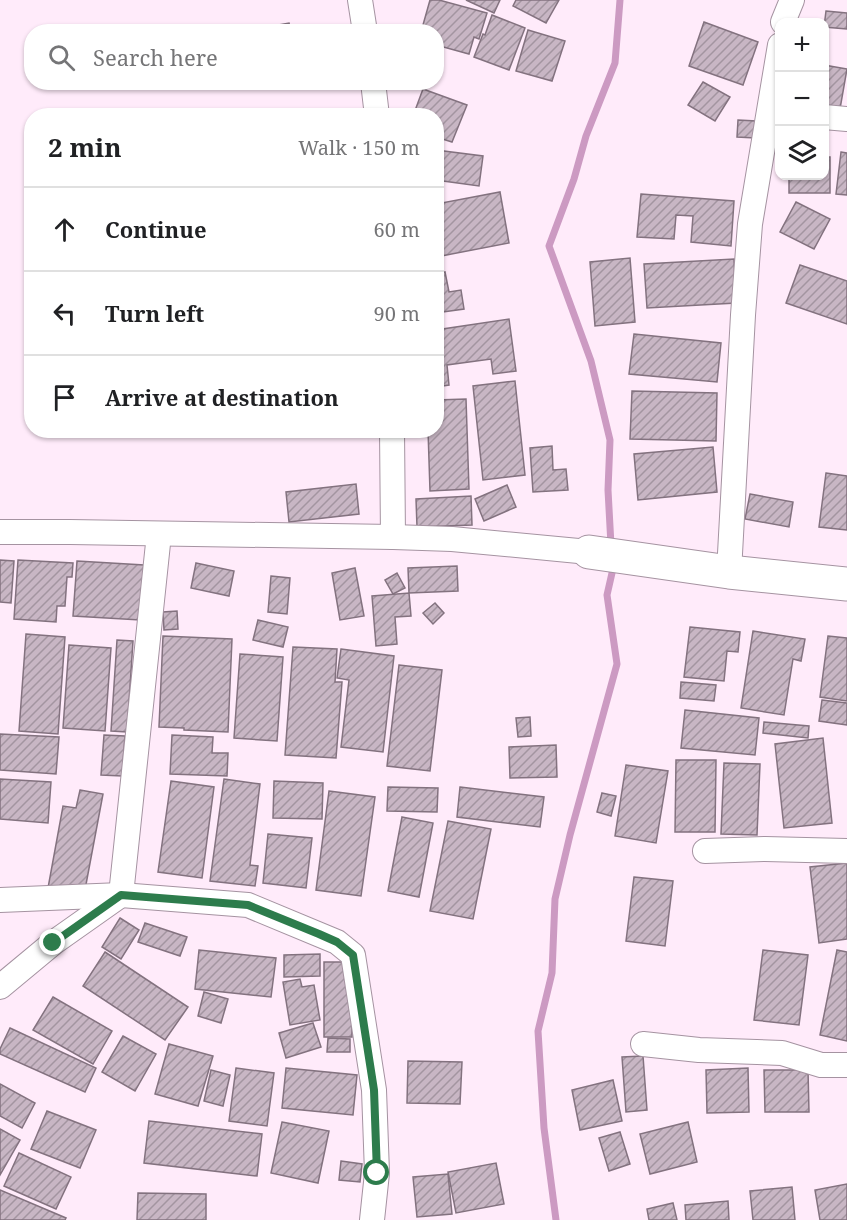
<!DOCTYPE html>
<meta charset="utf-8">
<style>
body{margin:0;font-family:"Noto Serif",serif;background:#f2f2f2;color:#202124}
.controls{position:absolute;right:18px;top:18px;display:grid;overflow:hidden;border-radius:12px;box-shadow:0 2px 4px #0004}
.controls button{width:54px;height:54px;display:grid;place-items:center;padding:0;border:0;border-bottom:2px solid #e0e0e0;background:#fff;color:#202124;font:30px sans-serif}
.stop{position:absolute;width:18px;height:18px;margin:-14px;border:4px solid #2d7c4c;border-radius:50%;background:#fff}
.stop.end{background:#2d7c4c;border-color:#fff;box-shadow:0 2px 6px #0008}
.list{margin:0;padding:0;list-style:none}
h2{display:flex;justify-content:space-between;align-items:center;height:78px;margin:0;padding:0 24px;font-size:26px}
h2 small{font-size:20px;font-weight:400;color:#757577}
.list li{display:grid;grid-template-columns:39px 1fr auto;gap:18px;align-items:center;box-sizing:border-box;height:84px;padding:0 24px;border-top:2px solid #e0e0e0}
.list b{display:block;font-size:22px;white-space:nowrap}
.list em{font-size:20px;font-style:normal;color:#757577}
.icon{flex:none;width:33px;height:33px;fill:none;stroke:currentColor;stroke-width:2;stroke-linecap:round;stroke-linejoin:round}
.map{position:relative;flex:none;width:847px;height:1220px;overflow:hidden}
.search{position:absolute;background:#fff;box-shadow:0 2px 4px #0004;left:24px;top:24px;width:420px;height:66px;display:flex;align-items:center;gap:15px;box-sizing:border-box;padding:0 21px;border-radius:24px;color:#757577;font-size:22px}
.panel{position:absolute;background:#fff;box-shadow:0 2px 4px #0004;left:24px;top:108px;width:420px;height:330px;border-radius:24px}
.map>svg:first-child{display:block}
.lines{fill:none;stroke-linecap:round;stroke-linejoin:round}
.stream{stroke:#cc9ac2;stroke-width:7}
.building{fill:url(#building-hatch);stroke:#83727f;stroke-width:1.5}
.street-casing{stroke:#a593a1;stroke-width:26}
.secondary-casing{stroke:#a593a1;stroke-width:35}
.street{stroke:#fff;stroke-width:24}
.secondary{stroke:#fff;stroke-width:33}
.route{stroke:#2d7c4c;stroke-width:8}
</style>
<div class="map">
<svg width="847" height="1220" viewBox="0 0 847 1220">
<defs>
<pattern id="building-hatch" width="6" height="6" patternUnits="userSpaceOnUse" patternTransform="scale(1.5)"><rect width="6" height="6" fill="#c8b6c4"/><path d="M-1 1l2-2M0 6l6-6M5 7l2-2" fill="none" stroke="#a395a0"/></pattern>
</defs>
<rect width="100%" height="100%" fill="#ffebfa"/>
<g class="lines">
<!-- stream -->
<g class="stream">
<path d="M611,545l-3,-55 2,-50 -19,-79 -42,-115 25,-67 12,-43 29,-73 5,-63"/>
<path d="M556,1220l-12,-92 -6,-97 14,-58 3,-74 15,-64 47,-171 -10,-69 5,-22v-8"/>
</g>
</g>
<!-- building -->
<g class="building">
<path d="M430,0h9l48,13 -8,26 -5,-2 -5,17 -33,-9v-13h-15z"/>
<path d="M466,0h34l-6,13z"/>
<path d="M516,0h43l-13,23 -33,-17z"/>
<path d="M826,11l21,2v16l-23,-2z"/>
<path d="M492,15l33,13 -16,42 -35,-13 9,-23 2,1z"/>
<path d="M704,22l54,20 -15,43 -54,-19z"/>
<path d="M289,23l2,9h-18l-1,-6z"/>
<path d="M528,30l37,11 -13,40 -36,-10z"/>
<path d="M824,65l23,4 -7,40 -16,-2z"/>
<path d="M703,82l27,15 -15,24 -27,-16z"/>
<path d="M423,89l44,16 -15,37 -16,-5v-21h-23z"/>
<path d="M738,120l18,1 -1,17 -18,-1z"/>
<path d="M436,150l47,6 -4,30 -43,-6z"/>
<path d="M841,152l6,1v42l-11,-1z"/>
<path d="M824,157h6v36h-41v-17h35z"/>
<path d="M500,192l9,51 -73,14v-53z"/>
<path d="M641,194l93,7 -3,45 -40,-4 2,-26 -17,-1 -2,24 -37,-2z"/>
<path d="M796,202l34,17 -16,30 -34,-17z"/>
<path d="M630,258l5,64 -40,4 -5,-64z"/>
<path d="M734,259l2,44 -89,5 -3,-44z"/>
<path d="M800,265l47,16v43l-61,-21z"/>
<path d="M445,272l4,20 12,-2 3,19 -28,4v-39z"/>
<path d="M509,319l7,52 -23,3 -2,-15 -44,6 2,20 -13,2v-57z"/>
<path d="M634,334l87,9 -4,39 -88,-8z"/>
<path d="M515,381l10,94 -42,5 -10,-94z"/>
<path d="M632,391l85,2 -1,48 -86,-2z"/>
<path d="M466,399l3,90 -39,2 -2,-61h8v-30z"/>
<path d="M552,446l1,24 13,-1 2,21 -35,2 -3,-44z"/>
<path d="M713,447l4,45 -79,8 -4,-46z"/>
<path d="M826,473l21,3v54l-28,-3z"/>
<path d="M356,484l3,30 -70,8 -3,-30z"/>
<path d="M507,485l9,22 -32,14 -9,-22z"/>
<path d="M750,494l43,8 -4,25 -44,-8z"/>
<path d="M471,496l1,29 -55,2 -1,-28z"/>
<path d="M0,560l14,1 -3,42 -11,-1z"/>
<path d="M18,560l55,3 -1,14h-5l-2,29h-8l-1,16 -42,-3z"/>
<path d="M77,561l67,4 -4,55 -67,-4z"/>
<path d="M196,563l38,8 -5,25 -38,-8z"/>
<path d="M457,566l1,25 -49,2 -1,-25z"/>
<path d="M355,568l9,48 -24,4 -8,-47z"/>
<path d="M397,573l8,15 -12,6 -8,-14z"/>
<path d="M271,576l19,2 -3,36 -19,-2z"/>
<path d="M409,593l2,23 -16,1 2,27 -21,2 -4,-50z"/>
<path d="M435,603l9,10 -11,11 -10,-11z"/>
<path d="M177,611l1,18 -14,1 -1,-18z"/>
<path d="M258,620l30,7 -5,20 -30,-7z"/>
<path d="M690,627l50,5 -2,20 -11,-1 -3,30 -40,-4z"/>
<path d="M753,631l52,8 -4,22 -8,-2 -9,56 -43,-7z"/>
<path d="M26,634l39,3 -7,97 -39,-3z"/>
<path d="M163,636l69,3 -4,93 -44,-2v-2l-25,-1z"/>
<path d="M828,636l19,2v63l-27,-4z"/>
<path d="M117,640l16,1 -6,91 -16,-1z"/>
<path d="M69,645l42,3 -6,83 -42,-3z"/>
<path d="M293,647l44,2 -2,33h7l-6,76 -51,-3z"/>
<path d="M341,649l53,7 -11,96 -42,-5 8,-67 -12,-2z"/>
<path d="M240,654l43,3 -6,84 -43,-3z"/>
<path d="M399,665l43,5 -12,101 -43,-5z"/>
<path d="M681,682l35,3 -2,16 -34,-3z"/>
<path d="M822,700l25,3v22l-28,-4z"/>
<path d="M685,710l74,8 -4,37 -74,-7z"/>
<path d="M530,717l1,19 -13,1 -2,-19z"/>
<path d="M764,722l45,4 -1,12 -45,-5z"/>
<path d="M0,734l59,3 -3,37 -56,-4z"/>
<path d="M104,735l21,1 -3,40 -21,-1z"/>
<path d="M172,735l41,2 -1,16h16l-1,23 -57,-2z"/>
<path d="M823,738l9,85 -48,5 -9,-84z"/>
<path d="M556,745l1,32 -47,1 -1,-31z"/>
<path d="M676,760h40l-1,72h-40z"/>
<path d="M724,763l36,1 -3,71 -36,-1z"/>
<path d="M626,765l42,6 -12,72 -41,-7z"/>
<path d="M0,779l51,3 -3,41 -48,-4z"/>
<path d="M224,779l36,5 -10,81 8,1 -3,20 -45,-5z"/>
<path d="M171,781l43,6 -12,91 -44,-6z"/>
<path d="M274,781l49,2 -1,36 -49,-1z"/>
<path d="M388,787l50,1 -1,24 -50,-1z"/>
<path d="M460,787l84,10 -4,30 -83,-10z"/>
<path d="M80,790l23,4 -19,101 -36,-7 15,-82 13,2z"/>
<path d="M329,791l46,6 -14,99 -45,-6z"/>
<path d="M602,793l14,3 -5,20 -14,-4z"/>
<path d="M402,817l31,6 -14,74 -31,-6z"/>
<path d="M448,821l43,8 -18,90 -43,-8z"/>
<path d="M268,834l44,4 -6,50 -43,-5z"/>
<path d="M847,863v76l-28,4 -9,-76z"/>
<path d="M634,877l39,4 -8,65 -39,-5z"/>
<path d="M120,918l19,12 -18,29 -19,-12z"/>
<path d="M145,923l42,14 -7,19 -42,-14z"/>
<path d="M199,950l77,8 -5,39 -76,-8z"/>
<path d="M763,950l45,5 -9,70 -45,-5z"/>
<path d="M837,950l10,2v89l-27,-6z"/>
<path d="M105,952l83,55 -23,33 -82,-54z"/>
<path d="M320,954v22l-36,1v-22z"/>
<rect x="324" y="962" width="28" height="75"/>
<path d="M300,979l2,8 12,-2 6,35 -30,5 -7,-43z"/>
<path d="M204,992l24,7 -7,24 -23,-7z"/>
<path d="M53,997l59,34 -19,33 -60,-34z"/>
<path d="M313,1023l8,24 -35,11 -7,-25z"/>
<path d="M10,1028l86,40 -11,24 -85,-38v-5z"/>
<path d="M123,1036l33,18 -21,37 -33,-19z"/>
<path d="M328,1038l22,1v13h-23z"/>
<path d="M169,1044l44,12 -15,50 -43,-12z"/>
<path d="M643,1056l4,54 -21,2 -4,-55z"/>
<path d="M408,1061l54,1 -2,42 -53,-1z"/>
<path d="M236,1068l38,5 -7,53 -38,-5z"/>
<path d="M286,1068l71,7 -4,40 -71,-7z"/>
<path d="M748,1068l1,44 -42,1 -1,-43z"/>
<path d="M211,1070l19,5 -7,31 -19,-5z"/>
<path d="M764,1070h44l1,42h-44z"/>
<path d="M613,1080l9,41 -42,9 -8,-40z"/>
<path d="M0,1084l35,19 -13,25 -22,-12z"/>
<path d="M47,1111l49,19 -16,38 -49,-19z"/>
<path d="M149,1121l113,13 -5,42 -113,-13z"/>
<path d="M282,1122l47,9 -11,52 -47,-10z"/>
<path d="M688,1122l9,40 -47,12 -10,-40z"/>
<path d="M0,1129l20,11 -20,35z"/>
<path d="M620,1132l10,32 -21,7 -10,-33z"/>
<path d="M19,1153l52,24 -15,32 -52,-23z"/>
<path d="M341,1161l21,3 -2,18 -21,-2z"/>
<path d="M496,1163l8,41 -48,9 -8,-41z"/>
<path d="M448,1174l4,40 -35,3 -4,-40z"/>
<path d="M847,1184v36h-27l-5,-30z"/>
<path d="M792,1187l3,33h-42l-3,-29z"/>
<path d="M0,1190l66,28 -1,2h-65z"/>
<path d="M138,1193l68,1v26h-69z"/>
<path d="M728,1201l1,19h-43l-1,-15z"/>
<path d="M673,1203l4,17h-28l-2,-11z"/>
</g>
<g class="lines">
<!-- street casing -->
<g class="street-casing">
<g id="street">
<path d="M360,0l5,32"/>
<path d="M783,22l9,-22"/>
<path d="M373,82l4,34"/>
<path d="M824,117l23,2"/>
<path d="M392,430l1,107"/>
<path d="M0,532h70l323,5 59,2 137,13"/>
<path d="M729,572l14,-257 7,-91 30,-179"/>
<path d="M705,851l60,-2 82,2"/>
<path d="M0,900l121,-5 127,10 89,37 16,13 21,135 3,83 -5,47"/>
<path d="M0,987l53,-44 68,-48 38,-361"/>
<path d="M643,1044l56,6 83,3 39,12h26"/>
</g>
</g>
<!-- secondary casing -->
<g class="secondary-casing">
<path id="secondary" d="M589,552l140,20 118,12"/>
</g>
<!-- street -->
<use href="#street" class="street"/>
<!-- secondary -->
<use href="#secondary" class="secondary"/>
</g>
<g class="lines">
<!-- route -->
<path class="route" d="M53,943l68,-48 127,10 71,29 18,8 16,13 21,135 3,83"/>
</g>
</svg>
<div class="controls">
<button>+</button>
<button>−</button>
<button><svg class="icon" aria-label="layers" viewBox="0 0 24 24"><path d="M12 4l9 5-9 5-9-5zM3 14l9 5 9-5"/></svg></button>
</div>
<div class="stop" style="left:377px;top:1173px"></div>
<div class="stop end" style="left:53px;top:943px"></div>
<div class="search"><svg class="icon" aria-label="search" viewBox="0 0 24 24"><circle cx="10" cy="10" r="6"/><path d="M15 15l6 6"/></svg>Search here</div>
<section class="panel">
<h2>2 min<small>Walk · 150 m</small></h2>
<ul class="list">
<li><svg class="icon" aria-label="ahead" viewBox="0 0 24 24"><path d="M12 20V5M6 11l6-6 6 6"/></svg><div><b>Continue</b></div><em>60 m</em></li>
<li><svg class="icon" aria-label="left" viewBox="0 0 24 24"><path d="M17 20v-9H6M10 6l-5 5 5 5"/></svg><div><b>Turn left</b></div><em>90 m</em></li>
<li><svg class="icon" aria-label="arrive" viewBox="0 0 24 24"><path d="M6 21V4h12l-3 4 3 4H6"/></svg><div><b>Arrive at destination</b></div></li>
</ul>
</section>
</div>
